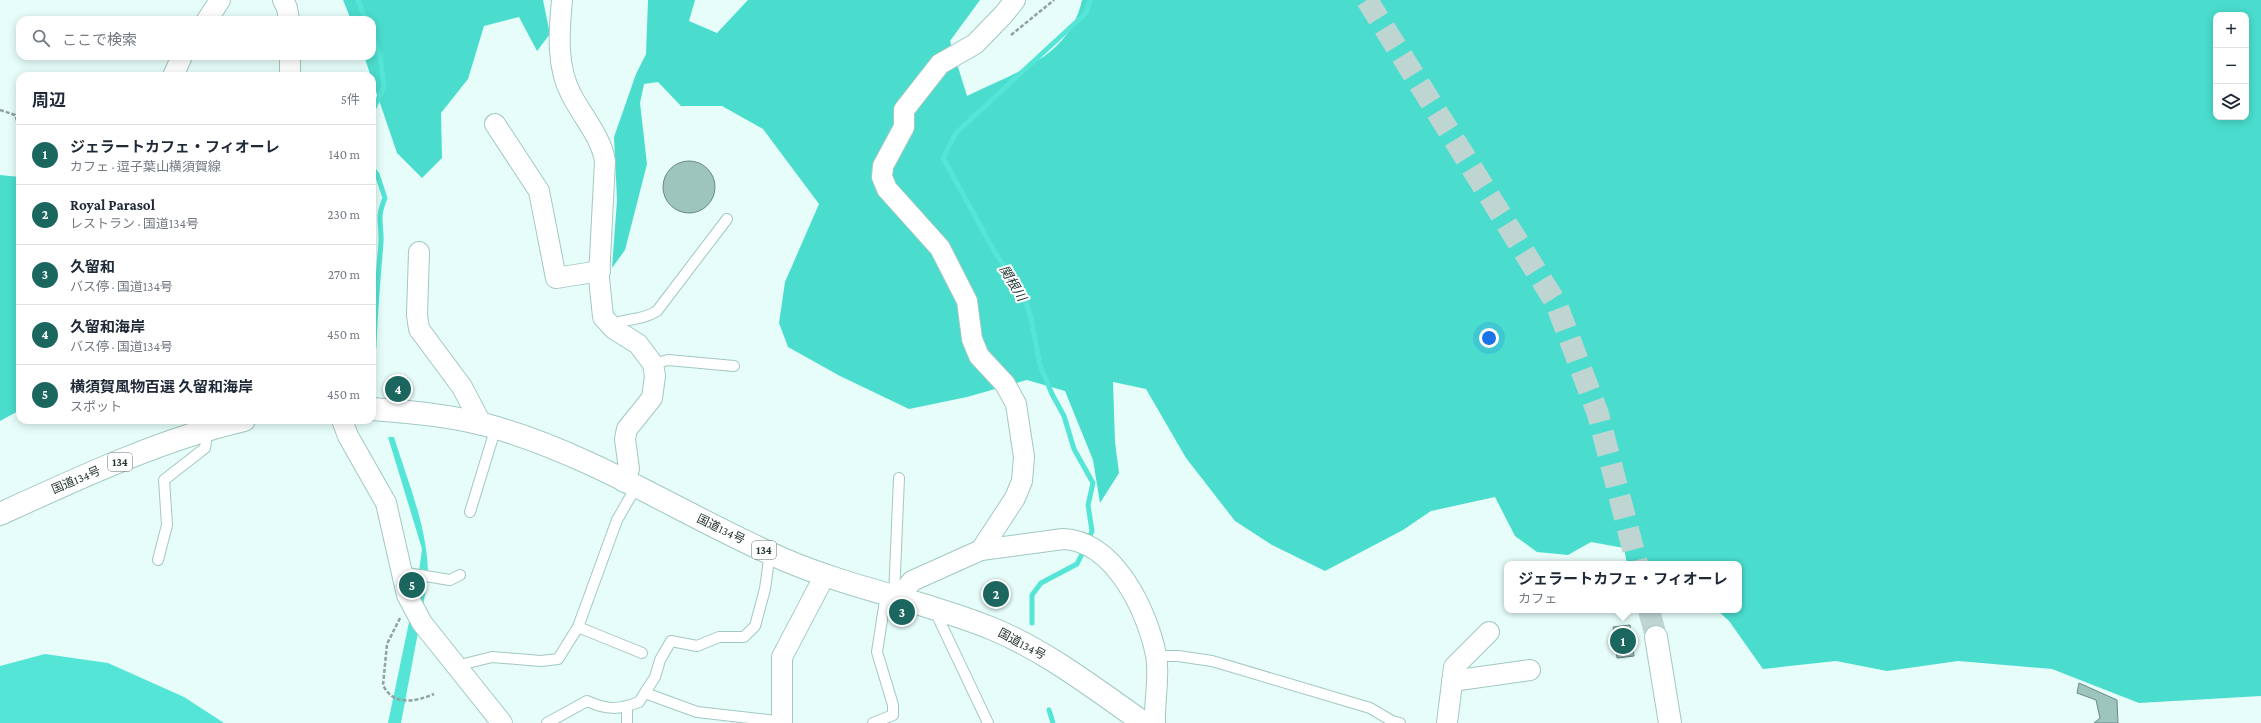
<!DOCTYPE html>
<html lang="ja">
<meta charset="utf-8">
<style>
body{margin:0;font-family:"Crimson Pro","Noto Sans JP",serif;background:#f6f6f7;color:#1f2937}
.controls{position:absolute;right:12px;top:12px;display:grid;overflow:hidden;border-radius:8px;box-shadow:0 2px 10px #0003}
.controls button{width:36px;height:36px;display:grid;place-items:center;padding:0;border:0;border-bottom:1px solid #e0e1e3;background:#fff;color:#1f2937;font:20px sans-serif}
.you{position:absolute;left:1489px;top:338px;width:14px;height:14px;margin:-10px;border:3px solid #fff;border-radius:50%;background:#1a73e8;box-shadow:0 0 0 6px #1a73e833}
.badge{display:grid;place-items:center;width:26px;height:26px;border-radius:50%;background:#1b665f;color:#fff;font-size:13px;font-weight:700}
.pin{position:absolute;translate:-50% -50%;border:2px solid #fff;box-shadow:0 1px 4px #0006}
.popup{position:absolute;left:1504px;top:561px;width:238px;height:52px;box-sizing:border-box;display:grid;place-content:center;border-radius:8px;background:#fff;filter:drop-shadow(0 1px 3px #0005);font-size:13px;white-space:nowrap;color:#747a83}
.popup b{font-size:15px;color:#1f2937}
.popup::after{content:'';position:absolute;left:50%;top:100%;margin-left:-8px;border:8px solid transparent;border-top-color:#fff}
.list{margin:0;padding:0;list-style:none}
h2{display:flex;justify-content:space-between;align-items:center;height:52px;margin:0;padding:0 16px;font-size:17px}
h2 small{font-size:13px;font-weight:400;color:#747a83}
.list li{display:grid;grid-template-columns:26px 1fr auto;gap:12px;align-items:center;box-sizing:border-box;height:60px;padding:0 16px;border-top:1px solid #e0e1e3}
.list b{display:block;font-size:15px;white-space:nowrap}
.list p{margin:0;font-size:13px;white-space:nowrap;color:#747a83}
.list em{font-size:13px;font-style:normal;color:#747a83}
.icon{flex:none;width:22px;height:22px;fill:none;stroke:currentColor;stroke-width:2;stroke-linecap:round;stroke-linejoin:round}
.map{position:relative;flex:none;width:2261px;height:723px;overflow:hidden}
.search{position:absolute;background:#fff;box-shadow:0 2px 10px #0003;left:16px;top:16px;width:360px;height:44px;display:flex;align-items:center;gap:10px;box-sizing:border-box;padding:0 14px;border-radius:12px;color:#747a83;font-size:15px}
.panel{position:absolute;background:#fff;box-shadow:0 2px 10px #0003;left:16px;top:72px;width:360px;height:352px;border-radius:12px}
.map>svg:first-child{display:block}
.forest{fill:#4addce;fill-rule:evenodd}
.water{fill:#54e5d6}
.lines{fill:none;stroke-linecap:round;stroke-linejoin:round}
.stream{stroke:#54e5d6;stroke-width:5}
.building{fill:#9ec4be;stroke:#678b86}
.secondary-tunnel{stroke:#bfd5d2;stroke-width:22;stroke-dasharray:22 11;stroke-linecap:butt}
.lane-casing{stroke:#a2c8c2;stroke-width:12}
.street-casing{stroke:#a2c8c2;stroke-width:22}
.secondary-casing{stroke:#a2c8c2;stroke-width:24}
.highway-casing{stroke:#a2c8c2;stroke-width:24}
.path{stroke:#8fa3a0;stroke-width:2.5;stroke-dasharray:4 2;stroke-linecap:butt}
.lane{stroke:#fff;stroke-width:10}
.street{stroke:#fff;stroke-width:20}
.secondary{stroke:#fff;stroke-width:22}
.highway{stroke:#fff;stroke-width:22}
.labels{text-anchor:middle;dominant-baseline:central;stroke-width:4;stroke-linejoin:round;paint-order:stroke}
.shield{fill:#fff;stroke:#667170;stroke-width:1}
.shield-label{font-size:11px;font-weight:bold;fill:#253432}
.street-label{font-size:12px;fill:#253432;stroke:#fff}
.water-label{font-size:13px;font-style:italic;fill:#1b3330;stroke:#fff}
</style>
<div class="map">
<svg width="2261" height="723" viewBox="0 0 2261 723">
<rect width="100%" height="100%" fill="#e6fdfa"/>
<!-- forest -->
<g class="forest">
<path d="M343,0h200l7,34 -13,17 -18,-34 -35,9 -16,53 -27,34 1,45 -20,20 -25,-25 -33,-97h8v-36h-21z"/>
<path d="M648,0h47l-6,21 28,12 31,-33h232l-30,41 17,55c47,-23 103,-39 115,-96h1179v696l-122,7 -87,-34 -94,-8 -71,10 -51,-10 -73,8 -34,-48 -12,-11h22v-46h-112l-3,-16 -33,-6 -23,13 -31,-3 -22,-16 -20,-39 -64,14 -28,19 -78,41 -53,-26 -37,-24 -49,-63 -40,-69 -33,-7 2,60 4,31 -19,30 -7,-43 -28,-69 -38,-11 -60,17 -58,12 -69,-33 -52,-29 -9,-24 6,-41 34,-78 -56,-75 -41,-23h-41l-23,-24 -14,2 -4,19 7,61 -22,86 -13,18 5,-68 -3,-63 22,-63 10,-20zM2216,15h30v102h-30z"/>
<path d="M0,175l20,2v233l-20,11z"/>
</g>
<!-- water -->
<g class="water">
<path d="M388,437h6c14,46 35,93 34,142l-27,144h-13l30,-144 4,-30z"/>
<path d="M45,654l63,9 76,34 40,26h-224v-57z"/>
</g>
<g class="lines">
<!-- stream -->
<g class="stream">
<path d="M358,0l8,20"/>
<path d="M372,36l8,19 4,32 -12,25"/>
<path d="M372,168l5,6 8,24c-9,22 -3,24 -4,45 -3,35 -6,69 -7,104"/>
<path d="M1087,542l5,-11 -4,-26 5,-22 -19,-34 -10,-33 -12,-22 -12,-29 -9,-47 -9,-27 -26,-37 -53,-96 13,-25 130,-120 4,-13"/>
<path d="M1032,623v-28l9,-12 36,-19 7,-14"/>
<path d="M1049,710l4,13"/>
</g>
</g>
<!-- building -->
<g class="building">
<circle cx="689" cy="187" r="26"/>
<path d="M1630,625l4,31 -17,2 -4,-31z"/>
<path d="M2079,683l38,17 1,23h-24l6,-5 -4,-18 -19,-7z"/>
</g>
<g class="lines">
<!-- secondary-tunnel -->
<g class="secondary-tunnel">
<path d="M1367,0l189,303 42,111 39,150"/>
<path d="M1649,610l7,27"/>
</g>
<!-- lane casing -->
<g class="lane-casing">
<g id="lane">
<path d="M611,325c17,-8 28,-3 46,-14l70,-92"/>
<path d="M653,364l15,-4 66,6"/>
<path d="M470,512l26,-85"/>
<path d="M158,560l9,-35 -3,-45 41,-32 3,-20"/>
<path d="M401,572l49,8 10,-5"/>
<path d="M894,596l5,-118"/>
<path d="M934,609l54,114"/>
<path d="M578,627l64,26"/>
<path d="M1156,656h22l34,5 158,47 22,13 8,2"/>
<path d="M456,666l36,-9 49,4 17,-2 20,-32 39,-107 19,-33"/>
<path d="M645,693l52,19 88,10"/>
<path d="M627,707v16"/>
<path d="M547,723l40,-22c20,9 31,9 52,1l16,-25 5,-17 11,-19 26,5 22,-9h25l11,-11 10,-37 5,-37"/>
<path d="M873,723l20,-8v-10l-16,-53 9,-58"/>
</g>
</g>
<!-- street casing -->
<g class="street-casing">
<g id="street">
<path d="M283,0l4,8 2,12"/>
<path d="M562,0c-3,31 -6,68 10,96 11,21 29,41 33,65l-6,117 4,39 11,12 24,15 15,20 2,12 -3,22 -25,31 -2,10 4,30 -5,13"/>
<path d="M207,20l13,-20"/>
<path d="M173,76l9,-20"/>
<path d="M290,76v-20"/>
<path d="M495,124l44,67 17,87 44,-7"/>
<path d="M419,252l-2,63 2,14 43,58 20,38"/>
<path d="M342,420l6,16 38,67 21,92 15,28 80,100"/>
<path d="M981,550l82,-11c51,2 84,71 93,116 4,22 -2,46 -1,68"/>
<path d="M899,597l13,-16 69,-31 34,-52 7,-17 2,-24 -8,-53 -11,-20 -26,-28 -7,-17 -5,-38 -27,-53 -53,-59 -5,-12 1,-11 21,-39v-17l36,-46 35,-20 29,-30 11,-14"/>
<path d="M1452,681l78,-11"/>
<path d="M782,723v-66l43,-82"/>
<path d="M1447,723l7,-56 35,-35"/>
</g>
</g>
<!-- secondary casing -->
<g class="secondary-casing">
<path id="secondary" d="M1656,637l14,86"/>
</g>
<!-- highway casing -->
<g class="highway-casing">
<g id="highway">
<path d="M372,409c41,3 85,7 125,19 102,30 191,90 288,132 68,29 140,41 208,69 55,23 102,60 151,94"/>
<path d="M0,514c79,-36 159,-74 244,-94"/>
</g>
</g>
<!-- path -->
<g class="path">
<path d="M1011,35l43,-35"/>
<path d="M0,110l15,5 3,8 2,1"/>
<path d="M400,618l-13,26 -4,41c10,21 32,17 51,9"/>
</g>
<!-- lane -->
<use href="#lane" class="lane"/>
<!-- street -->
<use href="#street" class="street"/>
<!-- secondary -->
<use href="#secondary" class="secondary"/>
<!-- highway -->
<use href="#highway" class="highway"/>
</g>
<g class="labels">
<!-- shield labels -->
<g class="shield">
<rect x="108" y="453" width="24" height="18" rx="3"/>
<rect x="752" y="541" width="24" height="18" rx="3"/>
</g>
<g class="shield-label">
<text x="120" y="462">134</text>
<text x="764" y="550">134</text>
</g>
<!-- street labels -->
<g class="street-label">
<text transform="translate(76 480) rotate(-23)">国道134号</text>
<text transform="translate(721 529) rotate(26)">国道134号</text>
<text transform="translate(1022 644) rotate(28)">国道134号</text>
</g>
<!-- water labels -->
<g class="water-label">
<text transform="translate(1013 283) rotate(59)">関根川</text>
</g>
</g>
</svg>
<div class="controls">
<button>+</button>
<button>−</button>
<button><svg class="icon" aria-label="layers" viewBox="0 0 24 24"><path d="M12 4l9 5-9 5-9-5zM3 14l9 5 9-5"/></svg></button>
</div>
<div class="you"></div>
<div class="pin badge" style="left:1623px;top:641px">1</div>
<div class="popup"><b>ジェラートカフェ・フィオーレ</b>カフェ</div>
<div class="pin badge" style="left:996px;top:594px">2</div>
<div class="pin badge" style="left:902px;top:612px">3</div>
<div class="pin badge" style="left:398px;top:389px">4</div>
<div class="pin badge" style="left:412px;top:585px">5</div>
<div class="search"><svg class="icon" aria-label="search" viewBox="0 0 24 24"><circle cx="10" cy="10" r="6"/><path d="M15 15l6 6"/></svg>ここで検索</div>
<section class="panel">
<h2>周辺<small>5件</small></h2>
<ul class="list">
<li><span class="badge">1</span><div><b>ジェラートカフェ・フィオーレ</b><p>カフェ · 逗子葉山横須賀線</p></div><em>140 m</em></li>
<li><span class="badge">2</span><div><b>Royal Parasol</b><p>レストラン · 国道134号</p></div><em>230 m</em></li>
<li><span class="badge">3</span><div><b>久留和</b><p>バス停 · 国道134号</p></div><em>270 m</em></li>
<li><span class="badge">4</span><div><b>久留和海岸</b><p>バス停 · 国道134号</p></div><em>450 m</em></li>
<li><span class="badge">5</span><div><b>横須賀風物百選 久留和海岸</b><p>スポット</p></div><em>450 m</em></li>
</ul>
</section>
</div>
